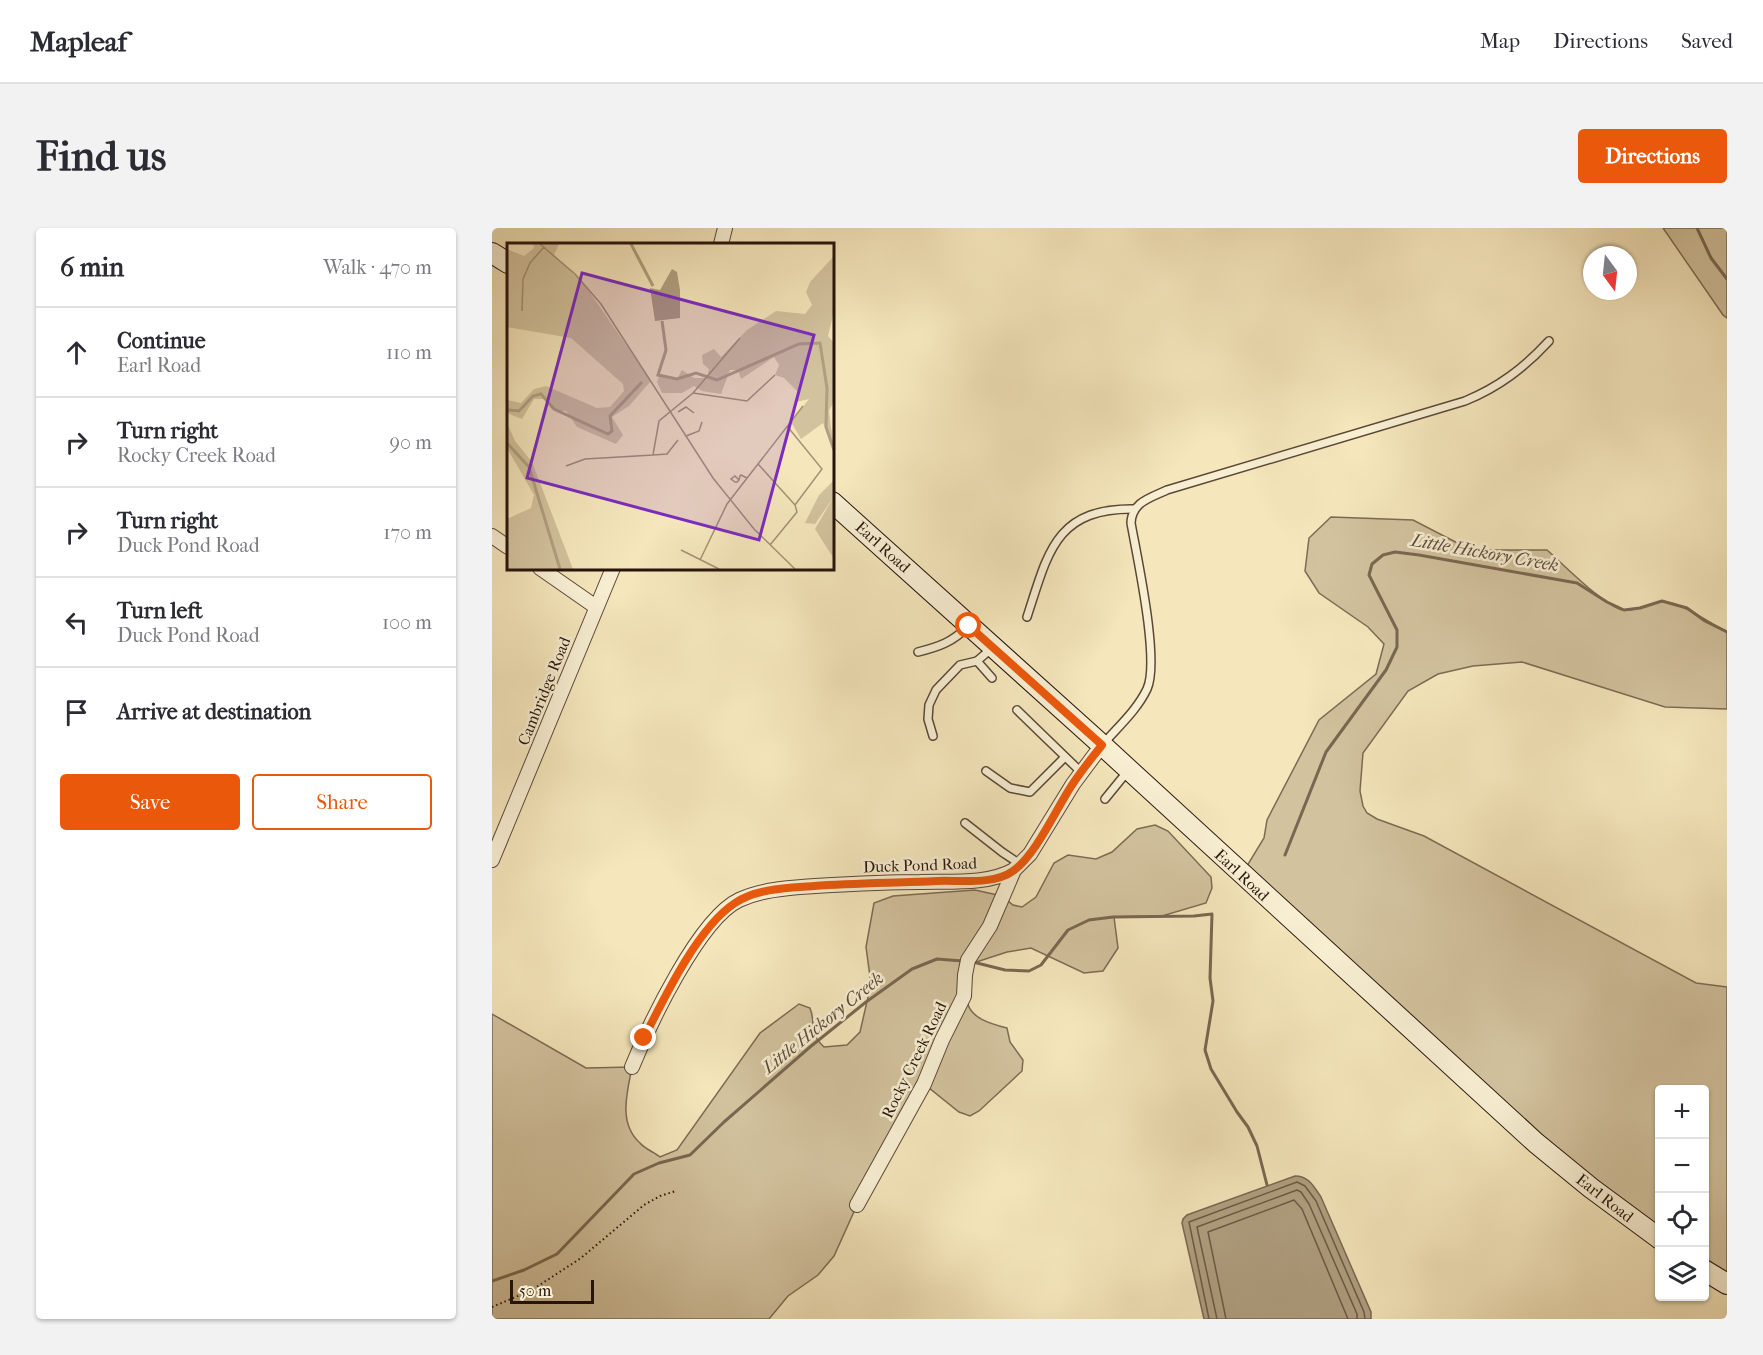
<!DOCTYPE html>
<meta charset="utf-8">
<style>
body{margin:0;font-family:"IM FELL French Canon",serif;background:#f2f2f3;color:#2b2b33}
.controls{position:absolute;right:18px;bottom:18px;display:grid;overflow:hidden;border-radius:6px;box-shadow:0 2px 4px #0004}
.controls button{width:54px;height:54px;display:grid;place-items:center;padding:0;border:0;border-bottom:2px solid #e1e1e2;background:#fff;color:#2b2b33;font:30px sans-serif}
.compass{position:absolute;left:1091px;top:18px;width:54px;height:54px;border-radius:50%;background:#fff;box-shadow:0 2px 4px #0004;rotate:165deg}
.scale{position:absolute;left:18px;bottom:15px;width:84px;box-sizing:border-box;padding-left:6px;border:3px solid #27140b;border-top:0;font-size:16px;line-height:21px;white-space:nowrap;color:#27140b;-webkit-text-stroke:4px #f8efd3;paint-order:stroke}
.stop{position:absolute;width:18px;height:18px;margin:-14px;border:4px solid #ea580c;border-radius:50%;background:#fff}
.stop.end{background:#ea580c;border-color:#fff;box-shadow:0 2px 6px #0008}
.list{margin:0;padding:0;list-style:none}
h2{display:flex;justify-content:space-between;align-items:center;height:78px;margin:0;padding:0 24px;font-size:26px}
h2 small{font-size:20px;font-weight:400;color:#7c7c81}
.list li{display:grid;grid-template-columns:39px 1fr auto;gap:18px;align-items:center;box-sizing:border-box;height:90px;padding:0 24px;border-top:2px solid #e1e1e2}
.list b{display:block;font-size:22px;white-space:nowrap}
.list p{margin:0;font-size:20px;white-space:nowrap;color:#7c7c81}
.list em{font-size:20px;font-style:normal;color:#7c7c81}
.actions{display:flex;gap:12px;padding:18px 24px}
.actions a{flex:1;padding:14px 0;border:2px solid #ea580c;border-radius:6px;text-align:center;font-size:21px;color:#ea580c}
.actions .main{background:#ea580c;color:#fff}
.icon{flex:none;width:33px;height:33px;fill:none;stroke:currentColor;stroke-width:2;stroke-linecap:round;stroke-linejoin:round}
.map{position:relative;flex:none;width:1235px;height:1091px;overflow:hidden;border-radius:6px}
header{display:flex;align-items:center;gap:36px;box-sizing:border-box;height:84px;padding:0 30px;background:#fff;border-bottom:2px solid #e1e1e2}
header strong{font-size:28px}
nav{display:flex;gap:33px;margin-inline-start:auto;font-size:21px}
.intro{display:flex;align-items:center;justify-content:space-between;box-sizing:border-box;height:144px;padding:0 36px}
h1{margin:0;font-size:42px}
.button{padding:15px 27px;border-radius:6px;background:#ea580c;color:#fff;font-size:21px;font-weight:700}
main{display:flex;gap:36px;padding:0 36px}
aside{flex:1;background:#fff;border-radius:6px;box-shadow:0 2px 4px #0004}
.map>svg:first-child{display:block}
.green{fill:#d2c29e;stroke:#7c6b54;stroke-width:1.5}
.water{fill:#af9f80;stroke:#796751;stroke-width:1.5}
.lines{fill:none;stroke-linecap:round;stroke-linejoin:round}
.shore{stroke:#6b5a46;stroke-width:1.5}
.stream{stroke:#796751;stroke-width:3}
.service-casing{stroke:#5a4837;stroke-width:10}
.minor-casing{stroke:#5a4837;stroke-width:16}
.secondary-casing{stroke:#27140b;stroke-width:22}
.path{stroke:#27140b;stroke-width:2;stroke-dasharray:1.5 3;stroke-linecap:butt}
.service{stroke:#f8efd3;stroke-width:7}
.minor{stroke:#f8efd3;stroke-width:14}
.secondary{stroke:#f8efd3;stroke-width:20}
.route{stroke:#ea580c;stroke-width:8}
.labels{text-anchor:middle;dominant-baseline:central;stroke-width:5;stroke-linejoin:round;paint-order:stroke}
.street-label{font-size:16px;fill:#27140b;stroke:#f8efd3}
.water-label{font-size:18px;font-style:italic;fill:#5d4c3a;stroke:#f8efd3}
.inset-river{fill:none;stroke:#af9f80;stroke-width:3}
.inset-road{fill:none;stroke:#a39275;stroke-width:1.5}
.view{fill:#7b2cbf;fill-opacity:0.15;stroke:#7b2cbf;stroke-width:3}
.inset-edge{fill:none;stroke:#27140b;stroke-width:3}
</style>
<header>
<strong>Mapleaf</strong>
<nav><a>Map</a><a>Directions</a><a>Saved</a></nav>
</header>
<div class="intro"><h1>Find us</h1><a class="button">Directions</a></div>
<main>
<aside>
<h2>6 min<small>Walk · 470 m</small></h2>
<ul class="list">
<li><svg class="icon" aria-label="ahead" viewBox="0 0 24 24"><path d="M12 20V5M6 11l6-6 6 6"/></svg><div><b>Continue</b><p>Earl Road</p></div><em>110 m</em></li>
<li><svg class="icon" aria-label="right" viewBox="0 0 24 24"><path d="M7 20v-9h11M14 6l5 5-5 5"/></svg><div><b>Turn right</b><p>Rocky Creek Road</p></div><em>90 m</em></li>
<li><svg class="icon" aria-label="right" viewBox="0 0 24 24"><path d="M7 20v-9h11M14 6l5 5-5 5"/></svg><div><b>Turn right</b><p>Duck Pond Road</p></div><em>170 m</em></li>
<li><svg class="icon" aria-label="left" viewBox="0 0 24 24"><path d="M17 20v-9H6M10 6l-5 5 5 5"/></svg><div><b>Turn left</b><p>Duck Pond Road</p></div><em>100 m</em></li>
<li><svg class="icon" aria-label="arrive" viewBox="0 0 24 24"><path d="M6 21V4h12l-3 4 3 4H6"/></svg><div><b>Arrive at destination</b></div></li>
</ul>
<div class="actions"><a class="main">Save</a><a>Share</a></div>
</aside>
<div class="map">
<svg width="1235" height="1091" viewBox="0 0 1235 1091">
<rect width="100%" height="100%" fill="#f5e6bc"/>
<filter id="stains"><feTurbulence type="fractalNoise" baseFrequency=".00333" numOctaves="4"/><feColorMatrix values="0 0 0 0 .2 0 0 0 0 .09 0 0 0 0 .02 0 0 0 .5 -.17"/></filter>
<radialGradient id="worn" r=".72"><stop offset=".6" stop-color="#630" stop-opacity="0"/><stop offset="1" stop-color="#630" stop-opacity=".3"/></radialGradient>
<!-- green -->
<g class="green">
<path d="M1171,0h64v90l-4,-3z"/>
<path d="M839,289l82,3 58,30h76c15,13 58,57 76,60 13,2 25,-7 37,-8 17,-3 51,22 67,30v77l-62,-2 -143,-45 -49,4 -35,8 -30,17 -45,62 -3,38 3,15 4,7 10,6 47,17 272,147 31,4v297l-22,-14 -1,-180h-44l-1,149 -417,-365 22,-36 3,-18 52,-100 57,-46 8,-30 -16,-17 -49,-34 -14,-22 4,-33z"/>
<path d="M663,597l13,6 43,46 1,11 -6,15 -44,13 -48,1 4,31 -15,23 -19,2 -53,-25 -24,4 -40,13c-3,41 -4,52 40,63l3,14 13,18 -1,11 -43,40 -9,5 -11,-4 -35,-28 -67,121 -23,51 -16,19 -30,21 -19,23h-277v-305l94,54 46,-1c-5,26 -14,56 8,76 5,6 14,9 20,14l17,-7 83,-117 39,-29 11,4c7,19 -3,23 14,39l23,-2 13,-13 11,-48 -5,-37 8,-44 19,-7 82,-6 27,6 11,9 9,2 14,-10 18,-34 14,-8 28,4 16,-7 25,-23z"/>
</g>
<!-- water -->
<path class="water" d="M803,948c14,0 19,11 26,21l50,115v7h-167l-22,-96 1,-4 4,-4z"/>
<g class="lines">
<!-- shore -->
<g class="shore">
<path d="M717,1091l-20,-97 108,-40 8,4 11,15 48,111 1,7"/>
<path d="M725,1091l-20,-92 100,-37 4,2 8,12 48,110v5"/>
<path d="M734,1091l-18,-87 86,-32 8,9 46,110"/>
</g>
<!-- stream -->
<g class="stream">
<path d="M1205,0l14,30 16,21"/>
<path d="M793,627l41,-103 60,-82 11,-23v-17l-28,-55 3,-11 11,-9 12,-3 24,3 158,28 30,19 17,8 16,-2 22,-7 25,7 18,13 22,11"/>
<path d="M481,734l32,8 24,1 12,-6 27,-35 21,-10 24,-3 81,-1 18,-2 -2,64 3,23 -8,49 6,19 26,43 11,15 9,19 10,39"/>
<path d="M0,1053l32,-11 33,-16 77,-80 25,-11 31,-8 34,-33 86,-75 56,-45 46,-33 25,-10 26,2"/>
</g>
<!-- service casing -->
<g class="service-casing">
<g id="service">
<path d="M535,389c21,-64 28,-109 107,-108"/>
<path d="M426,424c20,-5 35,-10 49,-25"/>
<path d="M485,433l15,17"/>
<path d="M525,482l64,62"/>
<path d="M441,508l-5,-17 1,-14 7,-15 24,-25 17,-4 14,-12"/>
<path d="M612,515c15,-17 33,-33 43,-54 13,-28 -10,-132 -16,-166 1,-21 19,-25 36,-33l298,-89c34,-14 59,-33 84,-60"/>
<path d="M494,543l24,17 20,4 35,-35"/>
<path d="M613,571l22,-27"/>
<path d="M473,595l37,29 18,12"/>
</g>
</g>
<!-- minor casing -->
<g class="minor-casing">
<g id="minor">
<path d="M229,16l4,-16"/>
<path d="M0,308l16,11"/>
<path d="M48,340l56,39"/>
<path d="M0,632l121,-292"/>
<path d="M140,839c17,-42 67,-148 107,-167 24,-11 51,-12 76,-14 35,-2 70,-4 105,-4 30,-1 67,3 94,-12"/>
<path d="M365,977l67,-121 18,-44 22,-44 1,-21 3,-15 22,-34 24,-56 16,-16 43,-70 29,-39"/>
</g>
</g>
<!-- secondary casing -->
<g class="secondary-casing">
<g id="secondary">
<path d="M0,25l16,10"/>
<path d="M340,274l270,243 434,398 55,45 69,51"/>
<path d="M1212,1042l23,14"/>
</g>
</g>
<!-- path -->
<path class="path" d="M0,1079l40,-17 49,-32 63,-53 16,-9 16,-5"/>
<!-- service -->
<use href="#service" class="service"/>
<!-- minor -->
<use href="#minor" class="minor"/>
<!-- secondary -->
<use href="#secondary" class="secondary"/>
</g>
<g class="lines">
<!-- route -->
<path class="route" d="M152,810c20,-40 54,-111 91,-135 22,-15 54,-15 79,-17 41,-3 82,-3 123,-5 23,-1 57,4 76,-10 23,-16 43,-62 59,-86 9,-14 20,-27 30,-40l-133,-119"/>
</g>
<g class="labels">
<!-- street labels -->
<g class="street-label">
<text transform="translate(391 319) rotate(42)">Earl Road</text>
<text transform="translate(52 463) rotate(-68)">Cambridge Road</text>
<text transform="translate(428 637) rotate(-2)">Duck Pond Road</text>
<text transform="translate(750 647) rotate(43)">Earl Road</text>
<text transform="translate(422 832) rotate(-64)">Rocky Creek Road</text>
<text transform="translate(1113 970) rotate(38)">Earl Road</text>
</g>
<!-- water labels -->
<g class="water-label">
<text transform="translate(993 325) rotate(10)">Little Hickory Creek</text>
<text transform="translate(331 795) rotate(-39)">Little Hickory Creek</text>
</g>
</g>
<!-- overview -->
<g transform="translate(15 15)">
<rect width="327" height="327" fill="#f5e6bc"/>
<path d="M26,1h26l-5,11 30,29 67,97 -22,25 -17,11 11,18 -7,9 -39,-17 -11,-16h-8l-14,-12h-10l-12,20 -15,-6v-13l14,3 13,-14 12,-3 51,22 13,-1 14,-16 -1,-7 -52,-46 -64,-11v-78l17,7 10,-8zM327,13v55l-6,25 6,7v58l-5,10 5,39 -11,-27 -22,16 -10,-17 18,-23 -13,3 2,-10 -14,-14 -9,-3 4,-10 -5,-8 -33,22 -3,-9h-8l-9,24 -19,-3 -8,-5 -12,7h-20l-5,-11 2,-5 18,2 5,-9 12,8h13l2,-9 -6,-5 -1,-9 12,-6 7,8 26,-27 29,-19 29,3 7,-9 -6,-13 4,-10zM0,180l8,18 17,21 41,107h-66v-50l24,-11 3,-13 -27,-47zM327,237v79l-19,-30 18,-31 -18,26 -10,-1 14,-28z" fill="#d2c29e"/>
<path d="M165,26l5,3 3,18v28l-25,3 -5,-33 10,2z" fill="#af9f80"/>
<path class="inset-river" d="M124,1l22,42M155,78l4,29 -8,25 19,4 19,-6 21,7 82,-36 21,-1 7,45 -1,39 8,23M0,167l12,1 14,-15 8,-2 13,15 54,25 4,-3 -2,-15 32,-34M0,200l22,24 31,102"/>
<path class="inset-road" d="M33,1l35,30 26,30 112,174 41,51 41,40M0,2v76M15,68l1,-32 7,-16 14,-16M186,150l54,8 28,-26M171,169l8,-5 8,6M179,193l13,-5 3,-9M146,212l14,-1 11,-14M251,221l37,41M59,223l19,-7 68,-4 6,-34 34,-28 47,-55M232,237l-4,-4 -4,3 4,3h2l2,-2 1,-4 1,-1 6,3M263,302l27,-33 -2,-7 27,-36 -35,-43M174,307l38,19M193,317l27,-56 76,-98"/>
<path class="view" d="M75,30l232,62 -55,205 -232,-62z"/>
<rect width="327" height="327" class="inset-edge"/>
</g>
<rect width="100%" height="100%" filter="url(#stains)"/>
<rect width="100%" height="100%" fill="url(#worn)"/>
</svg>
<div class="controls">
<button>+</button>
<button>−</button>
<button><svg class="icon" aria-label="locate" viewBox="0 0 24 24"><circle cx="12" cy="12" r="6"/><path d="M12 2v4M12 18v4M2 12h4M18 12h4"/></svg></button>
<button><svg class="icon" aria-label="layers" viewBox="0 0 24 24"><path d="M12 4l9 5-9 5-9-5zM3 14l9 5 9-5"/></svg></button>
</div>
<svg class="compass" viewBox="-18 -18 36 36"><path d="M0-13l5 13h-10z" fill="#e53935"/><path d="M0 13l5-13h-10z" fill="#7c7c81"/></svg>
<div class="scale">50 m</div>
<div class="stop" style="left:477px;top:398px"></div>
<div class="stop end" style="left:152px;top:810px"></div>
</div>
</main>
